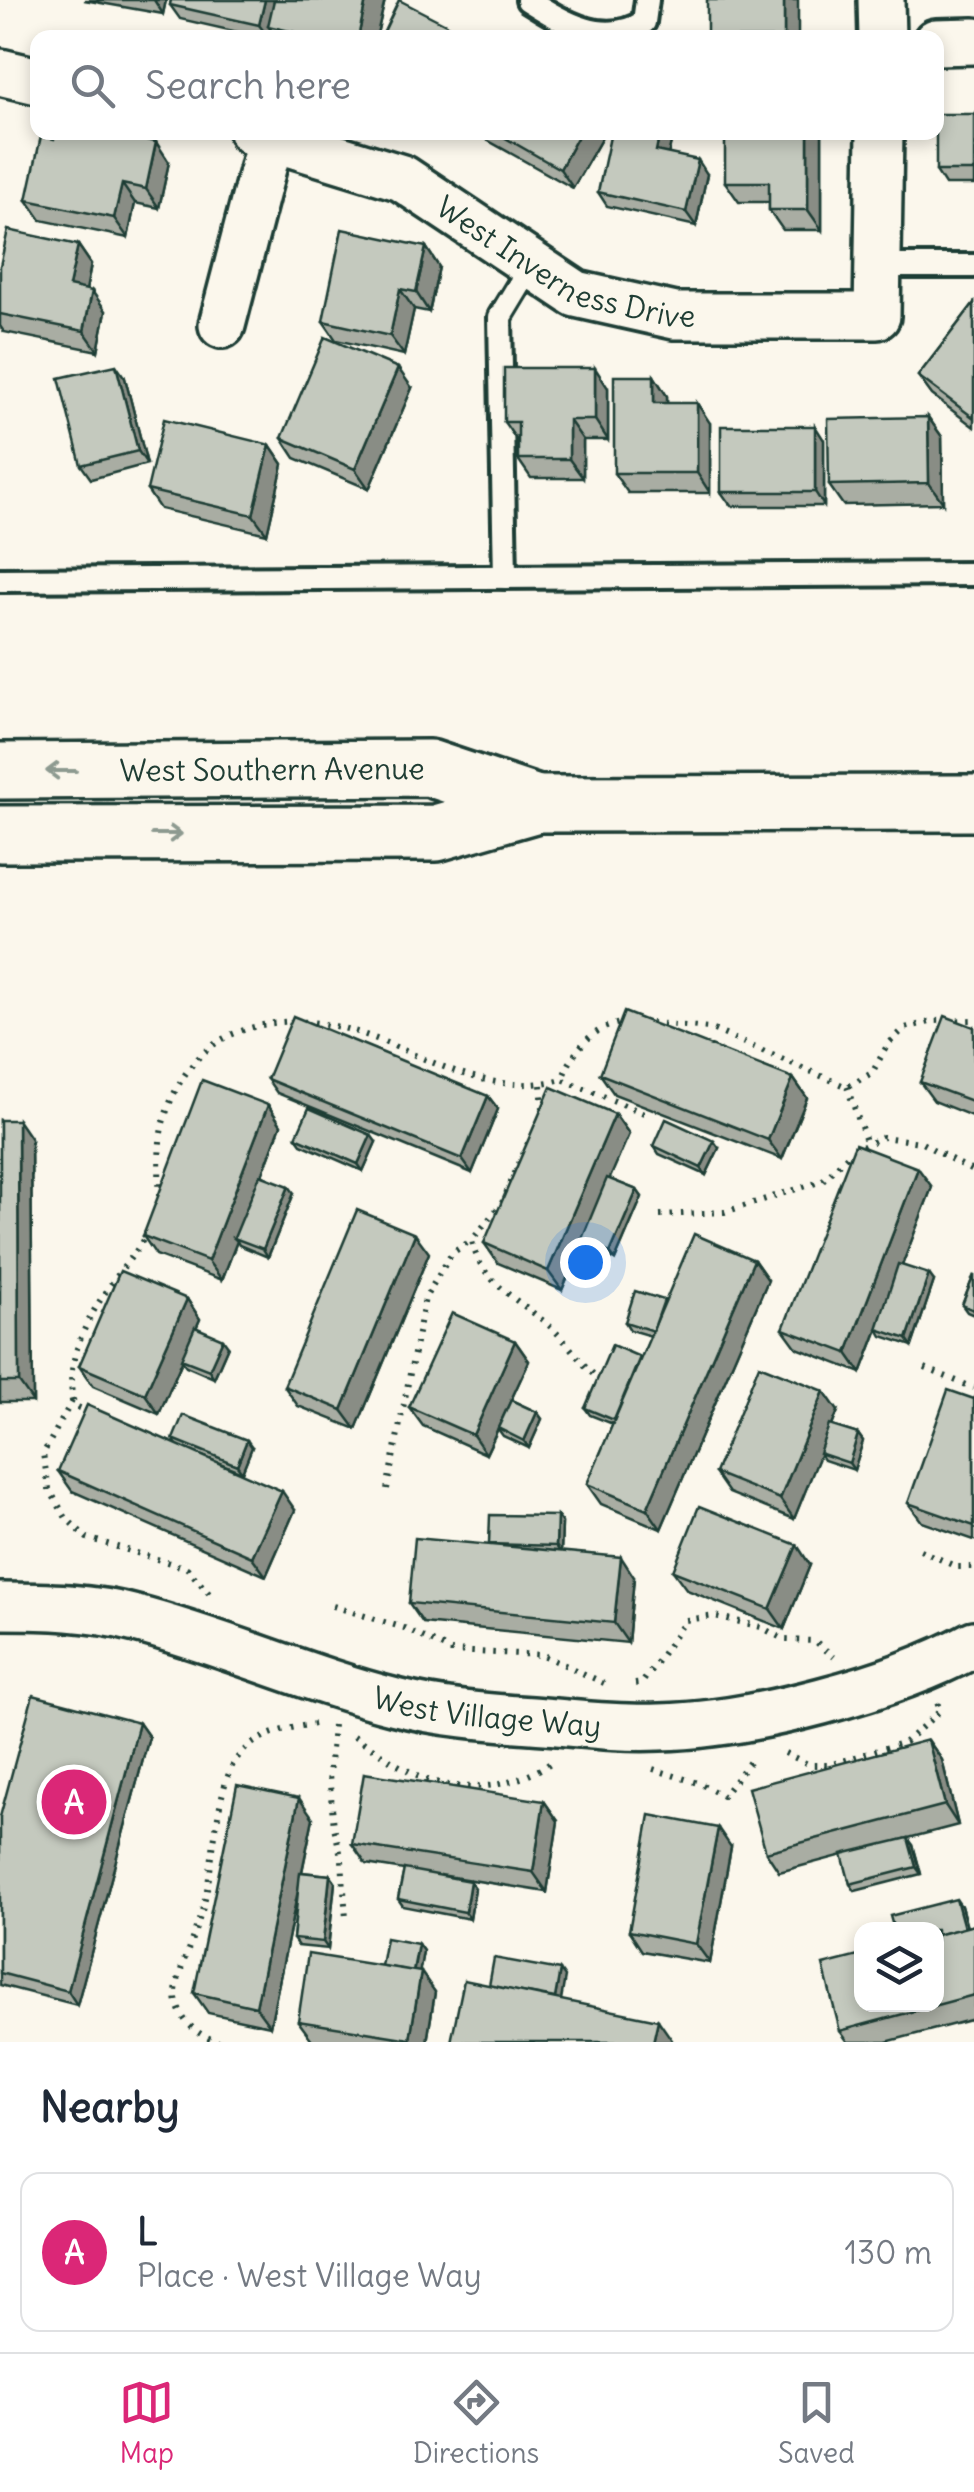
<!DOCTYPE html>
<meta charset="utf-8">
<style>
body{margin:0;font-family:Delius,sans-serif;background:#f2f2f3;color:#1f2937}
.controls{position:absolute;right:30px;bottom:30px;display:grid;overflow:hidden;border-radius:20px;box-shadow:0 5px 15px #0003}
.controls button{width:90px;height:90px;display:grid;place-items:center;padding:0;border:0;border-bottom:2px solid #e0e1e3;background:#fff;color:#1f2937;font:50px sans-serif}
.you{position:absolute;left:585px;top:1262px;width:35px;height:35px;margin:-25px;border:8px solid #fff;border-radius:50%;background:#1a73e8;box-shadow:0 0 0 15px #1a73e833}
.badge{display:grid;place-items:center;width:65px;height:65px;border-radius:50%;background:#db2777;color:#fff;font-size:32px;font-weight:700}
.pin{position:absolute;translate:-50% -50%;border:5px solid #fff;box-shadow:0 2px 10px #0006}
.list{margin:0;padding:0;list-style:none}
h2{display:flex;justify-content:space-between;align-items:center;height:130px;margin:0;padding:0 40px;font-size:42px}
h2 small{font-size:32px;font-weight:400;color:#747a83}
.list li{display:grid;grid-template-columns:65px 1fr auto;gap:30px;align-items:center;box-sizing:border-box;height:160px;margin:0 20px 20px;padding:0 20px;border:2px solid #e0e1e3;border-radius:20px}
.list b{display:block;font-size:38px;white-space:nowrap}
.list p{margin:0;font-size:32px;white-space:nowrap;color:#747a83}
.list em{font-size:32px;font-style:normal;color:#747a83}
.icon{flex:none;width:55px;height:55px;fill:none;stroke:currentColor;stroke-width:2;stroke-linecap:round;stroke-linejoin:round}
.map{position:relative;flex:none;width:974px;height:2042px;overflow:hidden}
.search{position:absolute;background:#fff;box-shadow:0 5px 15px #0003;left:30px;right:30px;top:30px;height:110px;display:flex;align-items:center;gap:25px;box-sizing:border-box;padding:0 35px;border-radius:20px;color:#747a83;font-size:38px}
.sheet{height:310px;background:#fff}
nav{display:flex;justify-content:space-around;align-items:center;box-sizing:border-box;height:140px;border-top:2px solid #e0e1e3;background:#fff;font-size:28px;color:#747a83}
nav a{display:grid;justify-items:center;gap:5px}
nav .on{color:#db2777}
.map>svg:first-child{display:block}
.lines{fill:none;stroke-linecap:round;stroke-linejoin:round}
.lane-casing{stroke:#1f3d34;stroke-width:30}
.street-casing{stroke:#1f3d34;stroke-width:52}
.secondary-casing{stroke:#1f3d34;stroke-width:62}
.path{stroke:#1f3d34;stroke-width:6;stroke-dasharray:2.5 8;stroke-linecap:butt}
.lane{stroke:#fbf7ec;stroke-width:22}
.street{stroke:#fbf7ec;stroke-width:45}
.secondary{stroke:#fbf7ec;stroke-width:55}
.wall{fill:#a9ada3;stroke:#1f3d34;stroke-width:2.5}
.shaded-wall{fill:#898d85;stroke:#1f3d34;stroke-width:2.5}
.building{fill:#c4c9be;stroke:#1f3d34;stroke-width:2.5}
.oneway{stroke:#8d9a90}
.labels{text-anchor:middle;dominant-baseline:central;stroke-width:9;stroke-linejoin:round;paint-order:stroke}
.street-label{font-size:30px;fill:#1f3d34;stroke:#fbf7ec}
</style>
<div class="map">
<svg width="974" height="2042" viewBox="0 0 974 2042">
<rect width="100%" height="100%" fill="#fbf7ec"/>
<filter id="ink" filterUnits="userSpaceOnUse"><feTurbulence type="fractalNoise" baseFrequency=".01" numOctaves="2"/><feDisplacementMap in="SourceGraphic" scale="20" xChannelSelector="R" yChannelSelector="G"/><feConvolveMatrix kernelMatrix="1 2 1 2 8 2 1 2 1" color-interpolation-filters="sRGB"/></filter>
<g filter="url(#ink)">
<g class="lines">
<!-- lane casing -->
<g class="lane-casing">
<g id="lane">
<path d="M528,0c35,22 77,48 116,22l3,-22"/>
<path d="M878,266h96"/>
<path d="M505,577l-5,-260 32,-53"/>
<path d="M0,580l974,-6"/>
</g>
</g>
<!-- street casing -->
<g class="street-casing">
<g id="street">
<path d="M881,0l1,38"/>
<path d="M936,42l38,-1"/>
<path d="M0,72l38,9"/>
<path id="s1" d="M252,132l150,46 174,116 99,22h202l3,-184"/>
<path d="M222,325l49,-188"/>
<path id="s2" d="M0,1606c45,0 92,1 136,13 88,23 172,61 260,83 43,11 91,15 136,18 42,3 85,9 128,7 92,-2 233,-39 314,-83"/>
</g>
</g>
<!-- secondary casing -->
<g class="secondary-casing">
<g id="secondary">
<path id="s3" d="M0,771l429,-3 108,36"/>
<path d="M0,834l436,-1 101,-29 437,-1"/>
</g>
</g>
<!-- path -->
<g class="path">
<path d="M628,1022c-35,3 -53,26 -66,57l82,34"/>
<path d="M641,1022l68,6 138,59 25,-14 16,-29 17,-16 29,-7 40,-1"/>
<path d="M541,1085l2,23"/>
<path d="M847,1087l20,57"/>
<path d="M528,1143l-26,60 -30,37c7,45 55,63 84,92 13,13 24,29 37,42"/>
<path d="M159,1196c1,-24 -2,-54 5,-76 11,-37 33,-71 69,-86 129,-52 209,77 329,45"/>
<path d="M660,1215l65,-3 97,-31 29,-29 32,-15 37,5 54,30"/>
<path d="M925,1368l49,20"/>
<path d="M72,1401l-29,53 6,35 17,29 21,20 100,30 26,30"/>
<path d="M90,1412l-15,-6c-15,-43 17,-97 42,-130 11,-16 23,-27 30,-45"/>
<path d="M387,1489l38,-191 27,-45 20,-13"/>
<path d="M920,1550l37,17h17"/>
<path d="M333,1606l71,22 47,23 92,4 61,28"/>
<path d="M635,1684l7,-1 44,-63 29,-4 46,11 24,13 30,1 19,16"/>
<path d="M333,1725l-4,50 5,52 8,33 4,59"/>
<path d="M354,1736c19,12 38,27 59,37 43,23 102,16 140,-12"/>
<path d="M785,1753l25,12h19l76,-23 35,-31 -3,-9"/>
<path d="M653,1769l48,15 22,12 28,-36"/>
<path d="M220,2042c-22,-6 -43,-22 -44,-47 -1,-18 22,-68 27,-88 11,-38 12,-122 35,-150 21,-26 52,-29 83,-34"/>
</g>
<!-- lane -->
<use href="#lane" class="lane"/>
<!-- street -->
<use href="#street" class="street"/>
<!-- secondary -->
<use href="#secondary" class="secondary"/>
</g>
<!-- wall -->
<g class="wall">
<path d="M84,0h82l-3,14z"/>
<path d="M171,0h214l-9,38h-100l-5,-8 -2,8h-5l-84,-19 -10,-14z"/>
<path d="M974,114v71h-29l-9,-14z"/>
<path d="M482,132h123l-32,56 -86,-48z"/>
<path d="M822,132v98h-39l-14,-20v-8h-30l-14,-20z"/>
<path d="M671,142l-3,11 39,21 -11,52 -89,-20 -9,-14z"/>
<path d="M169,162l-10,46 -24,-5 -7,35 -87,-18 -14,-20z"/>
<path d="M78,245l13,19 -5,26 20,21 -8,40 -94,-19 -4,-6v-60z"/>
<path d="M426,247l13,20 -10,45 -15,-3 -10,46 -68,-15 -13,-19z"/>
<path d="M974,303v124l-42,-32 -14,-19z"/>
<path d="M654,376l13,20v7l43,20v70h-82l-14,-20z"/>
<path d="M125,378l22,86 -56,15 -10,-14z"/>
<path d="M412,388l-43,101 -74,-31 -13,-20z"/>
<path d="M608,388v52h-25v38h-52l-13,-19v-17l-14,-20z"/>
<path d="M928,417l14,20 1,66 -100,2 -14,-20z"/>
<path d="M824,440v66h-93l-10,-14z"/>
<path d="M270,445l13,19 -16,70 -107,-25 -13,-19z"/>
<path d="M974,1027v90l-40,-16 -14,-19z"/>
<path d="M600,1074l193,4 14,20 -25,61 -168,-65z"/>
<path d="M267,1079l221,17 10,13 -26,64 -195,-80z"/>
<path d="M268,1105l13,20 -19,50 32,18 -26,64 -29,-12 -2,-4 -15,39 -66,-25 -13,-19z"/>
<path d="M615,1114l14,20 -20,45 28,11 5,7 -27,63 -29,-12 -4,-5 -20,47 -64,-27 -14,-20z"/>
<path d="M0,1120l31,19 2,263h-33z"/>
<path d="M296,1137l80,5 -13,29 -62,-27z"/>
<path d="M654,1146l65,2 -13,27 -47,-21z"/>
<path d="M932,1187l-30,78 32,16 -22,65 -30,-10 -4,-7 -17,44 -64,-25 -14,-19z"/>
<path d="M429,1253l-73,176 -58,-23 -14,-20z"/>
<path d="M754,1260l14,20 -107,249 -60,-25 -14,-20 26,-60 -23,-9 -5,-7 56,-50 10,-22 -21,-6 -5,-8z"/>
<path d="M974,1275v40l-7,-3 -5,-7z"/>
<path d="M187,1299l13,20 -4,9 32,18 -14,32 -28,-12 -4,-5 -23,53 -66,-28 -14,-20z"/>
<path d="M515,1341l14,20 -18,39 26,12 5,7 -13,29 -26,-12 -5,-7 -12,25 -63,-28 -14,-19z"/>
<path d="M974,1399v141l-52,-18 -14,-19z"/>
<path d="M838,1411l-6,15 26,8 5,7 -9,29 -30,-10 -4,-6 -26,65 -65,-26 -14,-20z"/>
<path d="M173,1439l79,8 -10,25 -40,-16 93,54 -29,66 -194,-85 -14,-20 119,-26z"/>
<path d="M557,1516l5,7 -1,29 73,25 -6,66 -205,-20 -14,-20 80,-58z"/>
<path d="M810,1565l-26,64 -97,-39 -14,-19z"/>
<path d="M139,1723l10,14 -72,268 -77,-20v-168z"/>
<path d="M928,1740l14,20 16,65 -61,16 16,4 8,29 -66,17 -5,-7 -7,-29 -64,17 -13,-20z"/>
<path d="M544,1801l14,20 -11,71 -107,-17 30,6 5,7 -5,31 -67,-13 -5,-7 6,-29 -38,-6 -14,-20z"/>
<path d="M313,1818l-11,54 28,3 5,7 -7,67 -30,-3 -5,-7 5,-49 -28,136 -62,-13 -14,-20z"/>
<path d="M731,1847l-21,116 -68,-12 -13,-20z"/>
<path d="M961,1906l6,21 7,-2v94l-88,23h-38l-8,-11 22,-27z"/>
<path d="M418,1944l5,7 -4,21 16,20 -8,50h-106l-9,-2 -14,-19 83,-55z"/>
</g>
<!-- shaded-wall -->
<g class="shaded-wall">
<path d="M154,0h12l-3,14z"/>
<path d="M265,0h13l-10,26 3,4 -2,8 -10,-13z"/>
<path d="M366,0h19l-9,38h-18z"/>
<rect x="784" y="0" width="14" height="38"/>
<path d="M580,132h25l-32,56 -13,-19z"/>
<path d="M660,132h4l7,10 -5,22 -10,-13z"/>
<path d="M808,132h14v98l-14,-20z"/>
<path d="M156,142l13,20 -10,46 -13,-19z"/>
<path d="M698,160l9,14 -11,52 -10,-14z"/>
<path d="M122,184l13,19 -7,35 -14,-20z"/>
<path d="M78,245l13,19 -8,42 -14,-20z"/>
<path d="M426,247l13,20 -10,45 -13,-20z"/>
<path d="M400,289l14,20 -10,46 -14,-19z"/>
<path d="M92,291l14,20 -8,40 -14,-20z"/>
<path d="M116,365l9,13 22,86 -9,-13z"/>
<path d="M398,368l14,20 -43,101 -14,-20z"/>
<path d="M595,368l13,20v52l-13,-20z"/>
<path d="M654,376l13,20v27l-13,-20z"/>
<path d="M697,403l13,20v70l-13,-20z"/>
<path d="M928,417l14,20 1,66 -14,-20z"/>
<path d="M569,420l14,20v38l-14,-19z"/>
<path d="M815,426l9,14v66l-9,-14z"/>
<path d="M270,445l13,19 -16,70 -14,-19z"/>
<path d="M793,1078l14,20 -25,61 -14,-19z"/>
<path d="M488,1096l10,13 -26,64 -10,-14z"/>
<path d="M268,1105l13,20 -43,114 -4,-1 3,3 -15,39 -14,-19z"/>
<path d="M615,1114l14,20 -67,156 -14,-19z"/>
<path d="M18,1120l13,19 2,263 -14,-20z"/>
<path d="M371,1135l5,7 -13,29 -5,-7z"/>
<path d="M714,1141l5,7 -13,27 -5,-7z"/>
<path d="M918,1168l14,19 -71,186 -14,-20z"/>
<path d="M289,1186l5,7 -26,64 -5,-8z"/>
<path d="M637,1190l5,7 -27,63 -5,-7z"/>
<path d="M415,1234l14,19 -73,176 -14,-19z"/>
<path d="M754,1260l14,20 -107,249 -14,-20z"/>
<path d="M929,1274l5,7 -22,65 -5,-7z"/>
<path d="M187,1299l13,20 -41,95 -14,-20z"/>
<path d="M223,1339l5,7 -14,32 -5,-8z"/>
<path d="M515,1341l14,20 -43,93 -13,-19z"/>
<path d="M824,1391l14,20 -44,108 -14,-20z"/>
<path d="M537,1412l5,7 -13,29 -5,-7z"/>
<path d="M858,1434l5,7 -9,29 -5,-7z"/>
<path d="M247,1440l5,7 -10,25 -5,-7z"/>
<path d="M282,1491l13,19 -29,66 -14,-19z"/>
<path d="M557,1516l5,7 -1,30 -5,-7z"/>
<path d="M797,1545l13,20 -26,64 -14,-20z"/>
<path d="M621,1557l13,20 -6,66 -14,-20z"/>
<path d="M139,1723l10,14 -72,268 -9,-14z"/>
<path d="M928,1740l14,20 16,65 -13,-20z"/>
<path d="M299,1798l14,20 -43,208 -14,-19z"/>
<path d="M544,1801l14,20 -11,71 -14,-20z"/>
<path d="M718,1828l13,19 -21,116 -14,-19z"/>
<path d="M908,1838l5,7 8,29 -5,-7z"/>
<path d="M330,1875l5,7 -7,67 -5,-7z"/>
<path d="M470,1881l5,7 -5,31 -5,-7z"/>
<path d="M956,1899l5,7 8,30 -5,-7z"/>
<path d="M418,1944l5,7 -5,30 -5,-7z"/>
<path d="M560,1970l5,7 -5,29 -5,-8z"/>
<path d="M421,1972l14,20 -8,50h-14l-3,-3z"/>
<path d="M658,2020l14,20 -1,2h-18z"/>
</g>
<!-- building -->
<g class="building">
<path d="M171,0h94l-6,25 -89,-20z"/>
<path d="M274,0h92l-8,38h-38l-52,-12z"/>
<path d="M399,0l74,38h-92z"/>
<rect x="707" y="0" width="77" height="38"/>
<rect x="936" y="114" width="38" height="57"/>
<path d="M55,132h53l48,10 -10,47 -24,-5 -8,34 -87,-18 14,-64 13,3z"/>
<path d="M495,132h85l-20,37z"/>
<path d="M611,132h49l-4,19 42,9 -12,52 -88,-20z"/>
<path d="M725,132h83v78h-39v-28h-44z"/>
<path d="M342,229l84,18 -10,45 -16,-3 -10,47 -67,-15z"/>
<path d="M8,230l70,15 -9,41 23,5 -8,40 -84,-17v-48z"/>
<path d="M974,303v115l-56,-42z"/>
<path d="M325,337l73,31 -43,101 -73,-31z"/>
<path d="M116,365l22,86 -57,14 -22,-87z"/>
<path d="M504,368h91v52h-26v39h-51v-37h-14z"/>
<path d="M614,376h40v27h43v70h-83z"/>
<path d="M928,417l1,66 -100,2 -1,-66z"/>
<path d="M164,419l106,26 -17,70 -106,-25z"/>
<rect x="721" y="426" width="94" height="66"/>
<path d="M624,1012l169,66 -25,62 -168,-66z"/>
<path d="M293,1016l195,80 -26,63 -195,-80z"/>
<path d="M945,1016l29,11v75l-54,-20z"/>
<path d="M202,1080l66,25 -60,156 -65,-25z"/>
<path d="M551,1087l64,27 -67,157 -64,-28z"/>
<path d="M309,1108l62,27 -13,29 -62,-27z"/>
<path d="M666,1119l48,22 -13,27 -47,-22z"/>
<path d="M0,1120h18l1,262h-19z"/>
<path d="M855,1144l63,24 -71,185 -64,-24z"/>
<path d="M260,1175l29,11 -26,63 -29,-11z"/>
<path d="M607,1178l30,12 -27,63 -29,-12z"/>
<path d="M357,1210l58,24 -73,176 -58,-24z"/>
<path d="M694,1234l60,26 -107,249 -60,-25z"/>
<path d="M898,1264l31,10 -22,65 -30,-10z"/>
<path d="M120,1271l67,28 -42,95 -66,-28z"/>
<path d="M974,1275v35l-12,-5z"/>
<path d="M635,1291l29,9 -11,31 -28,-9z"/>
<path d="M452,1313l63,28 -42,94 -64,-28z"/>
<path d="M195,1327l28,12 -14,31 -28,-11z"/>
<path d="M612,1345l28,12 -26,63 -29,-12z"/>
<path d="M759,1365l65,26 -44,108 -65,-26z"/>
<path d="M948,1390l26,9v127l-66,-23z"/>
<path d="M511,1400l26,12 -13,29 -26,-13z"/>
<path d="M87,1405l195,86 -30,66 -194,-86z"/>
<path d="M183,1415l64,25 -10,25 -64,-26z"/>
<path d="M829,1425l29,9 -9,29 -30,-10z"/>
<path d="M699,1506l98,39 -27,64 -97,-38z"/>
<path d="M490,1515l67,1 -1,30 -67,-2z"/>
<path d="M415,1538l206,19 -7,66 -205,-20z"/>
<path d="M33,1695l106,28 -71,268 -68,-18v-156z"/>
<path d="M928,1740l17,65 -179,47 -18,-64z"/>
<path d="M364,1773l180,28 -11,71 -181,-28z"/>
<path d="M237,1785l62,13 -43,209 -62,-14z"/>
<path d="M650,1815l68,13 -22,116 -67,-13z"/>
<path d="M908,1838l8,29 -66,17 -8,-30z"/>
<path d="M404,1869l66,12 -5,31 -67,-13z"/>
<path d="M300,1872l30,3 -7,67 -30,-3z"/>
<path d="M956,1899l8,29 -28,7v-5h-42l-4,-14z"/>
<path d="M974,1925v70l-134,36 -17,-66 39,-10v49h74v-69z"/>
<path d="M386,1938l32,6 -5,27 -32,-5z"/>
<path d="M308,1954l113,18 -11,67 -112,-18z"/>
<path d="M494,1958l66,12 -5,28 -66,-12z"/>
<path d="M464,1980l194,40 -5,22h-202z"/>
</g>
<!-- one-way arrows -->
<defs><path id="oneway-shaft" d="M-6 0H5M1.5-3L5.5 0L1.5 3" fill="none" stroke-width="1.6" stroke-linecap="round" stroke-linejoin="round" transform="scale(2.5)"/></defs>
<g class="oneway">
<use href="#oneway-shaft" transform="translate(61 771) rotate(180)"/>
<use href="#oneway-shaft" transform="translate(167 834)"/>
</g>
</g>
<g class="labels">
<!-- street labels -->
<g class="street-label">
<text stroke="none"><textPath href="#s1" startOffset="345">West Inverness Drive</textPath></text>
<text stroke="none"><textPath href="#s3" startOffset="272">West Southern Avenue</textPath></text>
<text stroke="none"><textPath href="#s2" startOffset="502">West Village Way</textPath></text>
</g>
</g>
</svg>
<div class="controls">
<button><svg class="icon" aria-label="layers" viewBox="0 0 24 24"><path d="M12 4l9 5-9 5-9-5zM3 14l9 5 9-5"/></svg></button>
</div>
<div class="you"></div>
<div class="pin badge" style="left:74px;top:1802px">A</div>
<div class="search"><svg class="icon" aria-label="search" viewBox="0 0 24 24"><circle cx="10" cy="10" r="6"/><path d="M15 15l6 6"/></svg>Search here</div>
</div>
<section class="sheet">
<h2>Nearby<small></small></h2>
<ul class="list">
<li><span class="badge">A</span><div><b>L</b><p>Place · West Village Way</p></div><em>130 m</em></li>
</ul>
</section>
<nav>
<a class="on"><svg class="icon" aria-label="map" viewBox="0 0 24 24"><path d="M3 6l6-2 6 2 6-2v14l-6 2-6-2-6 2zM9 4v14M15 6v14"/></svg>Map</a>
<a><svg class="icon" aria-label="directions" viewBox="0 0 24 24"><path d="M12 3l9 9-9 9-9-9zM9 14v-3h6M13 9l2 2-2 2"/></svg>Directions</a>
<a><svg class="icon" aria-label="saved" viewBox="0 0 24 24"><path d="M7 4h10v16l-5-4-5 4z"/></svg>Saved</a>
</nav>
